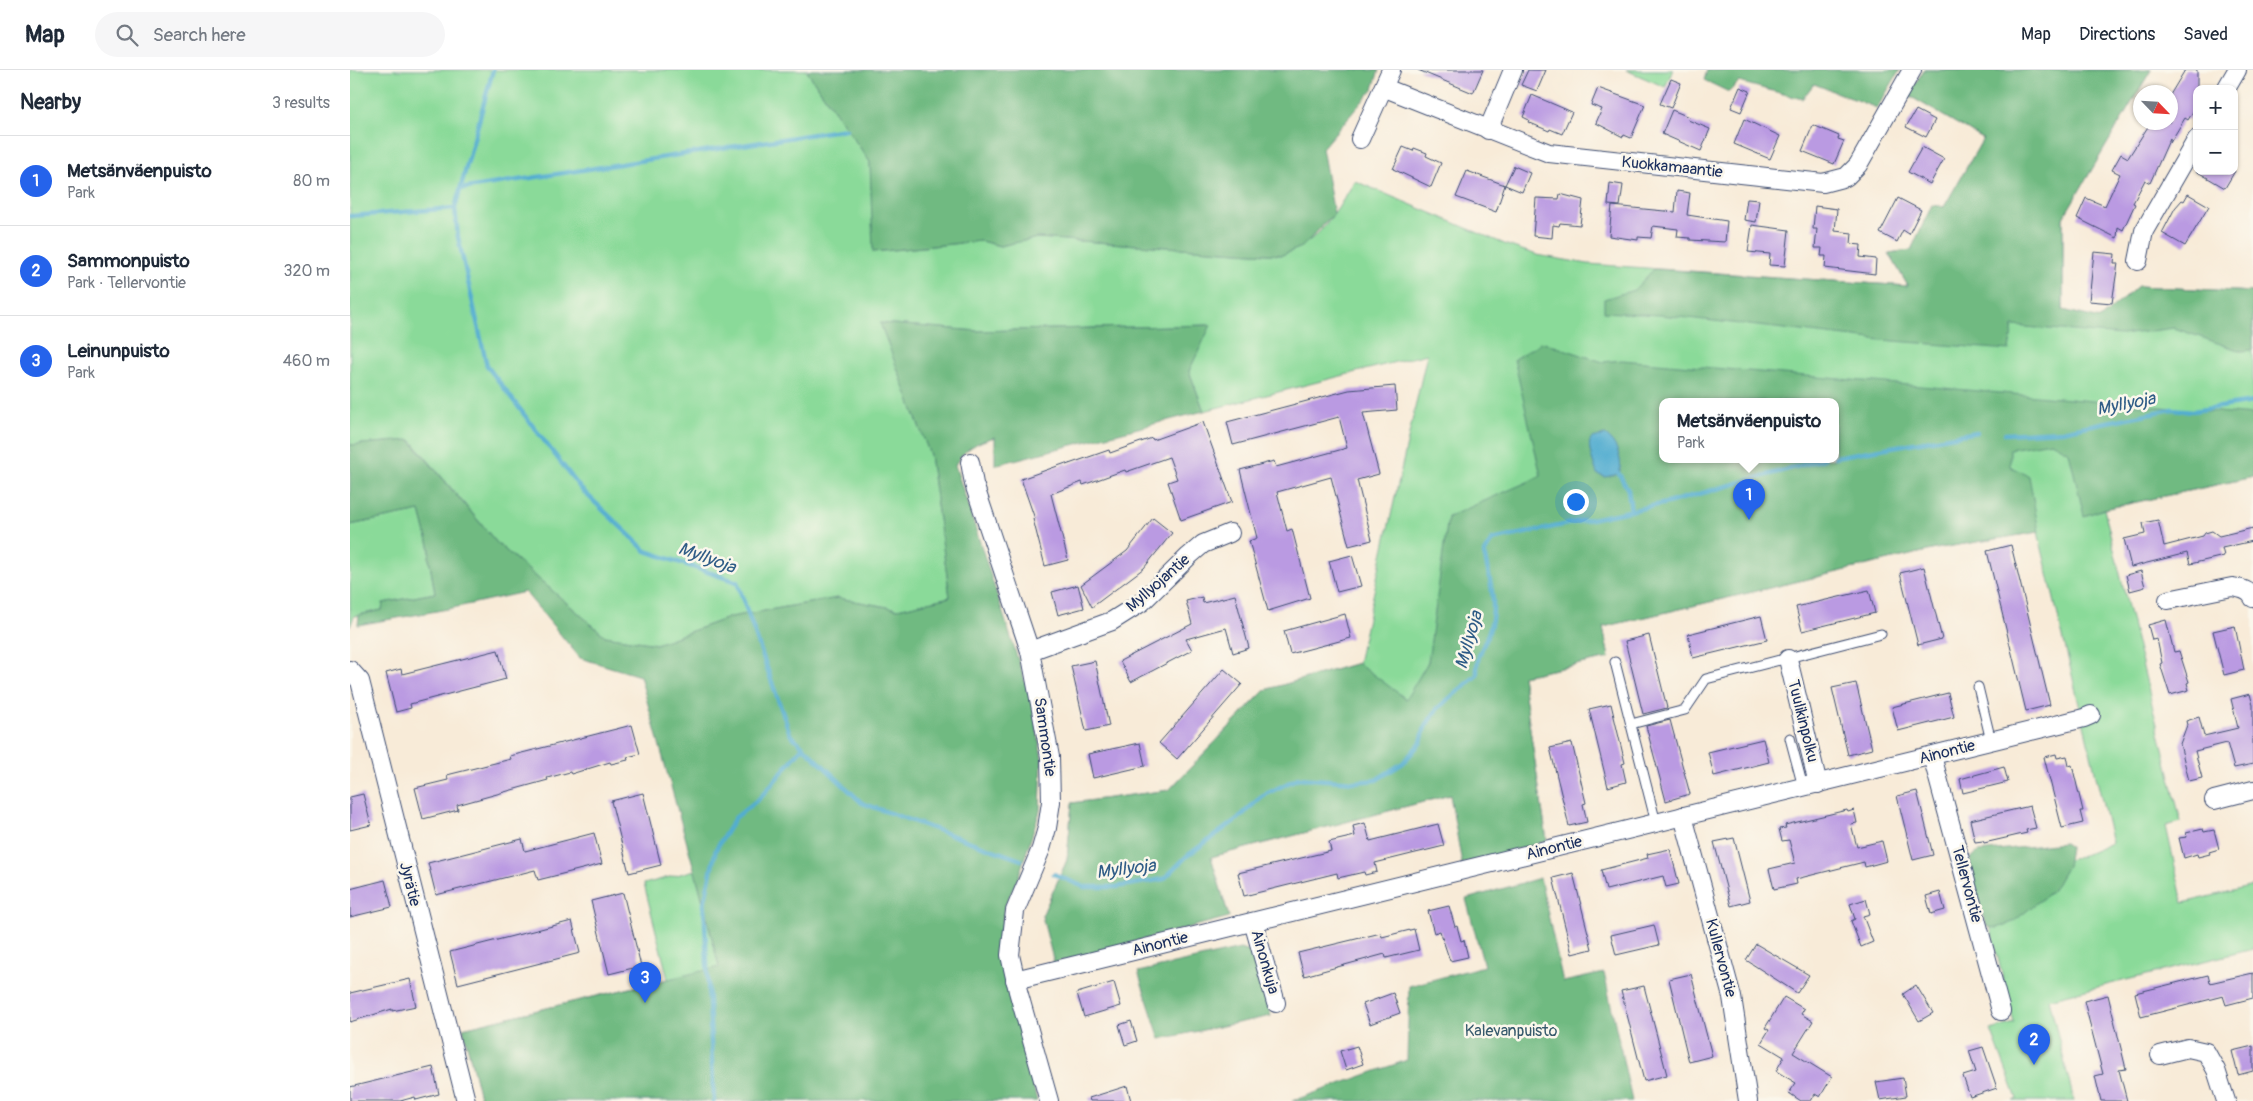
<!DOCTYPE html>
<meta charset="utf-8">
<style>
body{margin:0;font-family:Pangolin,sans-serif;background:#f6f6f7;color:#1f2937}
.controls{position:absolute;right:15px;top:15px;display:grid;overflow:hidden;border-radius:10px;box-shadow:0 1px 4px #0004}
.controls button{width:45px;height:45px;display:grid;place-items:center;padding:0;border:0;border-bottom:1px solid #e0e1e3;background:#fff;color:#1f2937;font:25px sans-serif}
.compass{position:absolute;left:1783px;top:15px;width:45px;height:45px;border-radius:50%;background:#fff;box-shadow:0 1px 4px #0004;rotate:115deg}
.you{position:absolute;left:1225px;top:431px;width:18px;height:18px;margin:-12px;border:4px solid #fff;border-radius:50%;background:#1a73e8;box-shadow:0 0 0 8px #1a73e833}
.badge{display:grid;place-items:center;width:32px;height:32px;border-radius:50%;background:#2563eb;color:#fff;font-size:16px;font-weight:700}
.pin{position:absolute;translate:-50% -41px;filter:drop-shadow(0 1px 2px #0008)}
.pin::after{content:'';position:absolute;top:26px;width:18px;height:15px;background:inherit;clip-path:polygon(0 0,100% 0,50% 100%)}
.popup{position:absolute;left:1309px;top:328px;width:180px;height:65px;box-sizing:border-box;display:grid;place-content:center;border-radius:10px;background:#fff;filter:drop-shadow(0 1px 4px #0005);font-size:16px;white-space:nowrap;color:#747a83}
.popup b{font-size:19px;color:#1f2937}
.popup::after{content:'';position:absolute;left:50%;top:100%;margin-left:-10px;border:10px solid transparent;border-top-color:#fff}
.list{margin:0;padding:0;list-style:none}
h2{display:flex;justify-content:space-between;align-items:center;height:65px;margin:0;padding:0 20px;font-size:21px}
h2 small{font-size:16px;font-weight:400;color:#747a83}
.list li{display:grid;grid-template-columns:32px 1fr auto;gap:15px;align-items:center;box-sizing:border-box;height:90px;padding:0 20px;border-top:1px solid #e0e1e3}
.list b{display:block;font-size:19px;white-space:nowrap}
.list p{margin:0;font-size:16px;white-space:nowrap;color:#747a83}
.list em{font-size:16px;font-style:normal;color:#747a83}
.icon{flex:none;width:28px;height:28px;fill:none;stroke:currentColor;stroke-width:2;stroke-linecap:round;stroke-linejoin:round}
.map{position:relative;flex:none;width:1903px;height:1031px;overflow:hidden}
header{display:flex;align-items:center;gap:30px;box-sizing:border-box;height:70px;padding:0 25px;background:#fff;border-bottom:1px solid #e0e1e3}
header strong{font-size:24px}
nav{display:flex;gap:28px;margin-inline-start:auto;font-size:18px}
.search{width:350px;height:45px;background:#f6f6f7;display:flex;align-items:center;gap:12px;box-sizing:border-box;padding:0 18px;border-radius:28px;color:#747a83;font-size:19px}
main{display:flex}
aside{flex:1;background:#fff}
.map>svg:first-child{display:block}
.green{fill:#8ada99;stroke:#52847c;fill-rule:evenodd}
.forest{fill:#6fba81;stroke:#457470;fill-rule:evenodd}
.water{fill:#52add0;stroke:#366e97}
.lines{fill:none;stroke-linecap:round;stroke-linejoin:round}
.stream{stroke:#52add0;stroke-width:4.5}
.building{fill:#ba9ae2}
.service-casing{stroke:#3c4b70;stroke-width:11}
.minor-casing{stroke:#3c4b70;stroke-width:20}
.service{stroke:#fff;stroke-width:9}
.minor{stroke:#fff;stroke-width:18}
.labels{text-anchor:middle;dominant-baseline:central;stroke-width:5;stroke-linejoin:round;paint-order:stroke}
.street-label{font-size:16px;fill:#1b2f5e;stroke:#fbf7ec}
.park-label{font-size:16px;fill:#375a6d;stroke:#fbf7ec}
.water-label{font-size:18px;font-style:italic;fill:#2e5b86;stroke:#fbf7ec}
</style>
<header>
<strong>Map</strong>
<div class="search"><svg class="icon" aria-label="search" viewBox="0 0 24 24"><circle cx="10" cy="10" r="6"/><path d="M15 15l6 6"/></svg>Search here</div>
<nav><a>Map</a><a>Directions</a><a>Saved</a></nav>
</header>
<main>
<aside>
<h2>Nearby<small>3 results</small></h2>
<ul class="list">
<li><span class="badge">1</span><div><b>Metsänväenpuisto</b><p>Park</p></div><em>80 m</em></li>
<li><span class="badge">2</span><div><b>Sammonpuisto</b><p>Park · Tellervontie</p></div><em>320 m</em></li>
<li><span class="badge">3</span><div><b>Leinunpuisto</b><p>Park</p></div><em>460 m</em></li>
</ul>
</aside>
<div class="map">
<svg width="1903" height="1031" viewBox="0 0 1903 1031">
<rect width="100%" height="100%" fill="#fbf7ec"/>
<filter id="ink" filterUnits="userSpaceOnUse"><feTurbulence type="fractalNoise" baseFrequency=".02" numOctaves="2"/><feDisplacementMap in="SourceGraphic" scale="10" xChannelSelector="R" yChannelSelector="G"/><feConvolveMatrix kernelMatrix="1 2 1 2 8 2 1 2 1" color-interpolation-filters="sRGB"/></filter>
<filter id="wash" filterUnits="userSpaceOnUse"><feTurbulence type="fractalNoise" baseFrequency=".0096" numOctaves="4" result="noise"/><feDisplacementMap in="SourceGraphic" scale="20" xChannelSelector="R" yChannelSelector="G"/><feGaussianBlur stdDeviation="1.12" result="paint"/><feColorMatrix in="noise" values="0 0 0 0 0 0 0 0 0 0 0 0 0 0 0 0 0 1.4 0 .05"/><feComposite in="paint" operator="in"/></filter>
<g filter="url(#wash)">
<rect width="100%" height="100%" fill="#f8ebd8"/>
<!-- green -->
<g class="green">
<path d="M0,0h456l64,92 4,90 107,-11 19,5 37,-8 245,17c41,-16 50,-38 73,-74l152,64 30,10 51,9 320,22 -19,-33 22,-3 21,-45 12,2 39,-68 -75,-44 16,-25h227l-88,148v92l37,9 38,-33 115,6v185l-149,32 77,313 -15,4 17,77 70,-17v63l-204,50 25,102h-61l4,-2 -26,-69 23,-7 -35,-142 101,-24 32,-14 -74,-311 -98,16 -337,79 6,31 -87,18 25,165 -97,-46 -239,62 18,60 -187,-1 25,-56 5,-57 97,-13 96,-100 93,-27 69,-309 -223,57 -15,-40 21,-46 -233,6 -96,-8 49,132 20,142 -52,12 -60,-11 -52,9 -55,10 -75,27 -51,-8 -108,-93 -86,-103 -61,5zM1313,331h172v58h-172z"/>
<path d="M1276,0h47l-8,17z"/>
<path d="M70,441l10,38 -1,10 6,34 -52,10 -1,7 -28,6 -4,11v-102z"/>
<path d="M345,800l24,97 -238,134 -18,-73 205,-49 -24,-95z"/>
</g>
<!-- forest -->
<g class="forest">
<path d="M456,0h573l-6,19 -51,59 12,66 -32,33 -20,8 -245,-17 -37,8 -19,-5 -108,11 -3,-90z"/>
<path d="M1357,0h193l-23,38 -63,-24 -12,15 -63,-17 -10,10 -25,-12z"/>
<path d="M1574,0h227l-88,148v92l37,9 38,-33 115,6v58l-12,1 -67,-23 -52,7 -109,-9 -4,24 -128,-10 -220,-25 -57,-3v-13l30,-9 20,-21 254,17 -19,-33 22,-3 21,-45 12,2 39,-68 -75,-44z"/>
<path d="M530,253l97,8 234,-6 -22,46 15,40 -209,54v-28c-18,5 -31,12 -40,28l78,241 9,52 -2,53 -22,67 -14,30 -4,31 3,29 34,133h-556l-18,-73 256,-61 -15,-63 -64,-228 -60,-18 -55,-66 -77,17 -90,16 1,-10 23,-5 1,-7 52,-10 -6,-35 1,-9 -10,-38 -70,14v-80l60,-5 87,103 108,93 51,8 75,-27 55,-10 52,-9 60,11 52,-12 -20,-142z"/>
<path d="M1192,272l61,20 19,-2 631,55v62l-149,32 -20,7 -15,-64 -18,-10 -41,7v17c6,5 13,5 19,10l10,56 -99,16 -337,79 6,31 -87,18 25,165 -85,23 -12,-69 -239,62 18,60 -175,46 -12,-47 25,-56 5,-57 97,-13 96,-100 93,-27 48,36 22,-37 20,-145 93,-41 -27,-117zM1313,331h172v58h-172z"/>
<path d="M1714,773l6,4 -3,19 -14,24 -40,32 -15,6 -11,-1 -13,-42 -4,-26 8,-7z"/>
<path d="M1190,808l23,104 41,-9 28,128h-340l115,-41 2,-74 75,-20 -18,-67z"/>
<path d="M890,879l8,2 8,12 15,53 -111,23 -22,-67z"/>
</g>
<!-- water -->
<path class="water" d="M1255,365c11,6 19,27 14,39l-14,3 -8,-3c-2,-8 -13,-32 -4,-36 3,-1 8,-2 12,-3z"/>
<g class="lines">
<!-- stream -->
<g class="stream">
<path d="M143,0l-38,138 3,29 29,129 94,123 65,62 91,31 53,152 72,69 159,57"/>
<path d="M110,119l386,-60"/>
<path d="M0,146l105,-8"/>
<path d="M1655,364l57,-3 110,-22 21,2 60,-9"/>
<path d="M1485,387l142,-25"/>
<path d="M1269,404l9,16 3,21"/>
<path d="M704,804l30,13h32l48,-8 23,-23 53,-39 22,-21 36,-18 57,4 21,-2 27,-17 18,-21 4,-15 13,-19 39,-33c-1,-21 6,-25 12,-44 9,-26 1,-52 -5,-77l8,-14 175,-37 157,-44"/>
<path d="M364,1031l-10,-197 12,-55 19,-31 26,-21 42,-50"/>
</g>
</g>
<g id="blocks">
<!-- building -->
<g class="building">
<path d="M1068,0h65l-10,23z"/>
<path d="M1178,0h18l-9,21 -16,-6z"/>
<path d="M1835,0h12v35l-9,15 -3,-2 -15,25v-5l-20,45 -5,-3 -12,23 2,1 -12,26 -5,-3 -1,11 -40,-20 9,-20 19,8 15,-32 -8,-4 9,-16 7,4 23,-36h19v-27z"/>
<path d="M1321,9l10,4 -10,25 -11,-4z"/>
<path d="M1390,17l10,4 -9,21 -10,-4z"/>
<path d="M1248,18l47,17 -14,33 -7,-3 -1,2 -27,-14 6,-14 -11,-4z"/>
<path d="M1182,25l40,17 -10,22 -12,-5 -1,2 -21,-9 1,-2 -6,-3z"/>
<path d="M1322,40l17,7 -1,3 22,9 -9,22 -39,-17z"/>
<path d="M1566,40l19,10 -9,17 -20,-10z"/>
<path d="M1394,49l36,17 -10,23 -36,-15z"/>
<path d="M1463,55l26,11 -1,3 6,2 -10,23 -32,-13z"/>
<path d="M1053,77l10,4 1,-3 13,5 -1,3 15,7 -10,24 -38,-18z"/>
<path d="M1572,77l22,12 -14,25 -22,-12z"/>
<path d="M1164,96l16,7 -8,19 -17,-7z"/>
<path d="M1117,101l38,14 -9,27 -40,-15z"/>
<path d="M1846,101h39l-10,17z"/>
<path d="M1260,113l13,2 -3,21 -12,-1z"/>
<path d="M1327,121l13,2 -3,22 40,6 -2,21 -35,-2v-2l-13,-1 1,-8 -25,-3 -2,12 -13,-1v3l-29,-4 3,-30 63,6z"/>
<path d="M1210,124l23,6 -3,25 -20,-2 -1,3 -6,-1 -1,13 -19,-2 3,-38 23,1z"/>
<path d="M1838,124l21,12 -24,40 -23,-13 13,-25 7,-8 2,1z"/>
<path d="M1548,128l23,12 -12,24 -6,-4 -6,12 -17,-9z"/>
<path d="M1397,129l12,1 -3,22 -12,-2z"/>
<path d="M1465,136l22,3 -2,22 17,2 -1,11 10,1 -1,12 16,2 -1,15 -50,-6 1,-12h-5l1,-8h-7l2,-19h-4z"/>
<path d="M1402,155l37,5 -4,36 -16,-1 1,-11 -22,-2z"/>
<path d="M1744,182l21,2 -1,9h4l-6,40 -23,-2z"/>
<path d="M1045,316l2,24 -34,3 16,61 -22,6 15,60 -23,6 -18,-69 -54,15 10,39 5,-2 18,69 -42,13 -19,-70 8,-3 -17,-68 34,-9 2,6 71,-19 -8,-31 -106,28 -6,-23 122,-32z"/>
<path d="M853,352l29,80 -51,18 -13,-38 9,-3 -8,-22 -43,15 -1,-2 -42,15 -1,-3 -31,12 17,66 -23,6 -12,-47h2l-14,-40 45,-16v2l43,-15 1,3 42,-15 1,2z"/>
<path d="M803,448l19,15 -28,35 -52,39 -11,-22 46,-34z"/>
<path d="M1808,450l6,26 39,-10 2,-3 7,-2 7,5 34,-8v13l-31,7 2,8 -34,8 -3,-11 -56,14 -7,-28 21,-5 -2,-11z"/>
<path d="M1661,475l39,160 -24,6 -39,-160z"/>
<path d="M1002,485l9,31 -24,6 -8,-31z"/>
<path d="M1574,497l18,72 -24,6 -18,-72z"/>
<path d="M1791,501l4,16 -15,4 -4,-16z"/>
<path d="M728,515l6,23 -26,7 -6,-23z"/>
<path d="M1519,520l6,23 -73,18 -6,-24z"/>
<path d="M885,525l14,53 -16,5 -7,-25 -40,11 6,11 -61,32 -11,-21 72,-37 -6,-23 16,-4 1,6z"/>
<path d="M995,544l6,24 -61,16 -6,-23z"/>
<path d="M1411,546l6,24 -74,18 -5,-24z"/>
<path d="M1816,550l8,32 5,-1 10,31 -2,1 2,7 -19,5 -10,-31 2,-1 -5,-24 -5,1 -4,-15z"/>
<path d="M1885,556l9,44 -20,5 -11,-44z"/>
<path d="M1299,565l18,73 -24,6 -18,-73z"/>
<path d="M148,580l8,29 -96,25 1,4 -15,4 -10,-39 15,-4 1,5z"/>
<path d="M745,591l14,65 -23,5 -15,-65z"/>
<path d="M874,599l18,15 -65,75 -18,-16z"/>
<path d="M1506,613l16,66 -24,6 -16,-67z"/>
<path d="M1598,623l6,24 -56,14 -6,-24z"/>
<path d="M1900,624l3,11v59l-19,4 -7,-25 -32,8 7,27 -13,3 -9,-37 7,-19 -1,-4 13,-4 5,19 34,-8 -7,-29z"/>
<path d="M1261,634l14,59 -3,1 4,18 -18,5 -19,-78z"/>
<path d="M1320,650l20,74 -24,7 -20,-75z"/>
<path d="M282,655l8,29 -13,3 1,3 -17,4 -1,-2 -39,12 -1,-2 -23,6 1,2 -91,25 1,5 -35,9 -8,-31 33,-8 -1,-5 64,-16 -1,-3z"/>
<path d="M1413,669l6,23 -55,14 -6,-24z"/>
<path d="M790,673l5,23 -52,12 -5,-24z"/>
<path d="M1222,673l14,60 -3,1 4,18 -18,4 -19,-78z"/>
<path d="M1706,684l1,4 10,-2 2,10 3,-1 11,46h-3l3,12 -21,5 -18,-71z"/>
<path d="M1654,697l4,15 -45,11 -3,-14z"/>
<path d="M1567,721l16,64 -20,5 -16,-64z"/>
<path d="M293,723l18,72 -32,8 -18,-72z"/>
<path d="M13,724l8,31 -21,5v-33z"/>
<path d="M1680,736l6,22 -10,2 1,3 -43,10 -1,-2 -8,1 -5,-22z"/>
<path d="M1497,740l1,2 6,-2 3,13 -6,1 6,23 25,-6 5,20 -22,6 -1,-5 -68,17 1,5 -23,5 -5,-20 26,-6 -6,-23 -7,1 -3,-12 7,-1 -1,-3z"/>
<path d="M1015,753l5,18 68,-17 6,22 -69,17 2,9 -12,3 -1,-3 -26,6 -1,-5 -93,23 -6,-23 93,-22 -2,-9 26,-6 -2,-10z"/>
<path d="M1853,759l1,3 10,-2 5,19 -10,3 1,2 -12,3 -1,-3 -13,4 -5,-20 8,-1 -1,-4z"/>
<path d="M244,763l8,31 -64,16 -3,-10 -99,25 -8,-32 94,-24 3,12z"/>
<path d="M1384,768l16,63 -19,5 -17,-64z"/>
<path d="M1320,779l9,35 -13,3 -3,-11 -57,14 -5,-20 47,-12 -1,-4z"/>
<path d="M1223,803l19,76 -20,5 -19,-76z"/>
<path d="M35,810l7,27 -42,10v-28z"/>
<path d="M1590,822l5,18 -14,4 -5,-18z"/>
<path d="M273,823l18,73 -32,8 -18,-73z"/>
<path d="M1516,829l4,15 -7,2 10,26 -12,5 -10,-26 4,-2 -5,-15z"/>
<path d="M1099,836l6,21 2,-1 4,15 3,-1 4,17 -18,4 -10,-30 -6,2 -6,-22z"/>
<path d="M222,851l8,32 -122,31 -8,-32z"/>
<path d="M1304,855l5,20 -43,10 -5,-20z"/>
<path d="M1064,859l5,21 -33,8 -1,-4 -81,22 -6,-23 83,-20 1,4z"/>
<path d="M1406,874l53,31 -12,18 -51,-33z"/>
<path d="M1903,903v25l-27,7 -3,-9 -82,21 -6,-24 73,-18 2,8z"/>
<path d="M1341,904l21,82 -23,6 -20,-83z"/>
<path d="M60,909l6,27 -24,5v-2l-42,13v-29z"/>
<path d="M764,912l7,24 -37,11 -7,-24z"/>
<path d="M1566,915l17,28 -14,8 -16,-27z"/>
<path d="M1294,916l23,89 -23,6 -23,-90z"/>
<path d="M1043,923l7,20 -30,11 -7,-20z"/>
<path d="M1758,925l18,74 -7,1 8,31h-26l-6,-25 8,-2 -19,-73z"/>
<path d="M1434,927l20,12 -3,5 12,7 -20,32 39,24 -12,20 -5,-3 -4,7h-10l-12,-8 7,-10 -20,-12 8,-14 -23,-14 8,-13 -4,-2z"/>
<path d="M781,951l6,20 -12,4 -6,-20z"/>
<path d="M1007,976l6,18 -17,6 -6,-19z"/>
<path d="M1903,976v25l-15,4 -6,-24z"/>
<path d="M1633,977l14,41 -27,9 -7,-21 13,-4 -7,-21z"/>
<path d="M83,997l6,27 -23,6 -1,-3 -15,4h-50v-14z"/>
<path d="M1553,1008l3,18 -26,4 -4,-18z"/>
<path d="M777,1016l4,15h-41l-1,-3z"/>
</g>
</g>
</g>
<g filter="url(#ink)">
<use href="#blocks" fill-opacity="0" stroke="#3c4b70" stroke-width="1"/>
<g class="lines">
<!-- service casing -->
<g class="service-casing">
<g id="service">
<path d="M1265,592l41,161"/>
<path d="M1628,617l13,54"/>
<path d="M1281,654l54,-14 21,-31 175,-45"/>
<path d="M1440,668l13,49"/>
</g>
</g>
<!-- minor casing -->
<g class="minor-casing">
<g id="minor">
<path d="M1035,18l164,65 274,30 23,-6 12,-12 54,-95"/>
<path d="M1876,19l11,-19"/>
<path d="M1138,60l25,-60"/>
<path d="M1010,69l31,-69"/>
<path d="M1788,191l6,-30 53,-92"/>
<path d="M620,392l4,22 56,167 20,106 1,45 -4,26 -6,21 -26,62 -5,44 8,36 31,110"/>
<path d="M1818,530l64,-13c8,1 18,3 21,11"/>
<path d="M680,581l82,-30 30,-19 47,-46 14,-12 27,-11"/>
<path d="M1438,589l30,125"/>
<path d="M0,600l10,11 106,420"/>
<path d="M1582,686l69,255"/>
<path d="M1864,730l39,-10"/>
<path d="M1333,746l49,181 16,104"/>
<path d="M903,852l23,81"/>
<path d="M665,910l1069,-262 7,-3"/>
<path d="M1810,985l28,-7 18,4 10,18 10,31"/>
</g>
</g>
<!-- service -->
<use href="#service" class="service"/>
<!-- minor -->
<use href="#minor" class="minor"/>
</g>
</g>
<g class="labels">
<!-- street labels -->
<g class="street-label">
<text transform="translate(1322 97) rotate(6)">Kuokkamaantie</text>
<text transform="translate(808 513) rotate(-41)">Myllyojantie</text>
<text transform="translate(1453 651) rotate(76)">Tuulikinpolku</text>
<text transform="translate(695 667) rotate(82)">Sammontie</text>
<text transform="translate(1597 682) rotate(-14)">Ainontie</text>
<text transform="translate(1204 778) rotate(-14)">Ainontie</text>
<text transform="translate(60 814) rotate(76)">Jyrätie</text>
<text transform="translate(1617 814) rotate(75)">Tellervontie</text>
<text transform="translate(810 874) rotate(-14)">Ainontie</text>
<text transform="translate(1371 888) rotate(75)">Kullervontie</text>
<text transform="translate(915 892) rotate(74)">Ainonkuja</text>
</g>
<!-- park labels -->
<g class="park-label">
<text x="1161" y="961">Kalevanpuisto</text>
</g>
<!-- water labels -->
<g class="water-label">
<text transform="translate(1776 334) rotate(-11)">Myllyoja</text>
<text transform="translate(357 488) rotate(20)">Myllyoja</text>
<text transform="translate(1119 570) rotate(-74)">Myllyoja</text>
<text transform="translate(776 799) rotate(-7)">Myllyoja</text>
</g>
</g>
</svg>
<div class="controls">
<button>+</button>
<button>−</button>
</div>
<svg class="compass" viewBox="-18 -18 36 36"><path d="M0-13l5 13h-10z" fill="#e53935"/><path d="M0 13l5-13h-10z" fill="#747a83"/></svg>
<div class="you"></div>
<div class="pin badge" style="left:1399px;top:450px">1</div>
<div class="popup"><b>Metsänväenpuisto</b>Park</div>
<div class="pin badge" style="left:1684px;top:995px">2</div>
<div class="pin badge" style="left:295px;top:933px">3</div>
</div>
</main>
